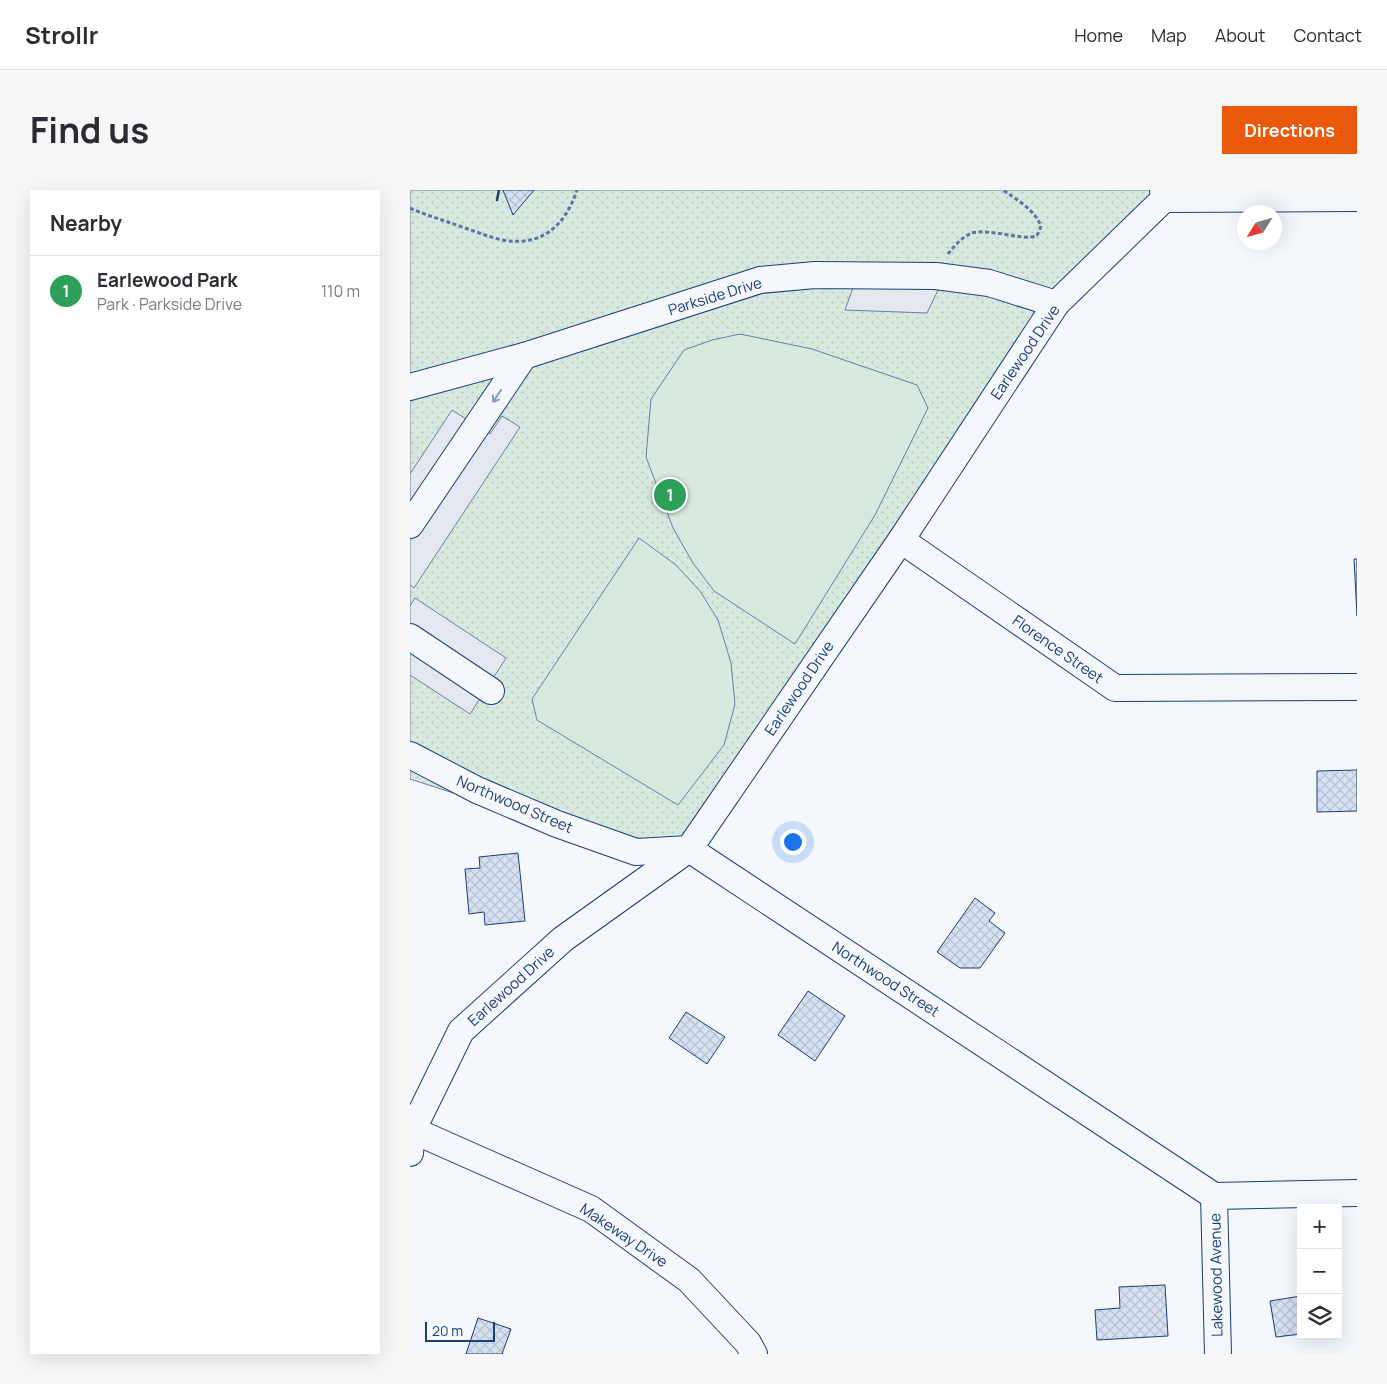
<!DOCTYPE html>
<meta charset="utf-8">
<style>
body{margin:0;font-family:Manrope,sans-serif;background:#f7f7f7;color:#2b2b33}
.controls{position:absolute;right:15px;bottom:15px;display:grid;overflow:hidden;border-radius:0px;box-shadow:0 5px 20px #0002}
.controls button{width:45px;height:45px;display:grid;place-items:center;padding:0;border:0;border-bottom:1px solid #e1e1e2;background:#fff;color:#2b2b33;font:25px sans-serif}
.compass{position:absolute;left:827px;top:15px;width:45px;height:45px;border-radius:50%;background:#fff;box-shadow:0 5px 20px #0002;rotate:233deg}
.scale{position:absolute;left:15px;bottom:12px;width:70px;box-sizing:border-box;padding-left:5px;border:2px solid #1d3f73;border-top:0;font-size:14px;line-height:18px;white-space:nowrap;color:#1d3f73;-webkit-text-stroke:4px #f4f7fb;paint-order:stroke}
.you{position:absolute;left:382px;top:651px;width:18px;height:18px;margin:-12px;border:4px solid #fff;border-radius:50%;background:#1a73e8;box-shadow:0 0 0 8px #1a73e833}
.badge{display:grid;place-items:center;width:32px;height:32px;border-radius:50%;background:#ea580c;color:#fff;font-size:16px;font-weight:700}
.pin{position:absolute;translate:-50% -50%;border:2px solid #fff;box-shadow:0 1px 5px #0006}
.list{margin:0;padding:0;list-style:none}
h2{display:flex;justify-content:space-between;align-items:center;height:65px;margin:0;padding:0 20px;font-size:21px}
h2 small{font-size:16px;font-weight:400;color:#7c7c81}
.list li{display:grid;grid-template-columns:32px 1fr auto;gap:15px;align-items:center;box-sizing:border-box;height:70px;padding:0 20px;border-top:1px solid #e1e1e2}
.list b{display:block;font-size:19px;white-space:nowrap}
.list p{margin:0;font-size:16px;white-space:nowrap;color:#7c7c81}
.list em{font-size:16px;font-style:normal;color:#7c7c81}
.icon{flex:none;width:28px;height:28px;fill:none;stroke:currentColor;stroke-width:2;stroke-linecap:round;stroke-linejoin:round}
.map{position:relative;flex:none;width:947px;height:1164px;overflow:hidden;border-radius:0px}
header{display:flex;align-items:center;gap:30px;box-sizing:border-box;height:70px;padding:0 25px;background:#fff;border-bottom:1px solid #e1e1e2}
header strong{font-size:24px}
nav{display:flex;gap:28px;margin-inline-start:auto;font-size:18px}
.intro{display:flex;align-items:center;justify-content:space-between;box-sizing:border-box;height:120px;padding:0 30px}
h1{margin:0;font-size:35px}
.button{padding:12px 22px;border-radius:0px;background:#ea580c;color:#fff;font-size:18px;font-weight:700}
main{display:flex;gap:30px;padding:0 30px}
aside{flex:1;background:#fff;border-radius:0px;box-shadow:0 5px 20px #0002}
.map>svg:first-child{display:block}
.park{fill:url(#park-dots);stroke:#687fa3}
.pitch{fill:#d7e8df;stroke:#687fa3}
.parking{fill:#e3e8f0;stroke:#687fa3}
.building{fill:url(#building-cross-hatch);stroke:#1d3f73}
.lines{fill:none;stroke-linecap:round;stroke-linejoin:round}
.minor-casing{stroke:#1d3f73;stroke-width:28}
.path{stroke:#5e769c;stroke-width:3;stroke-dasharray:4 2.5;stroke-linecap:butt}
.minor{stroke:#f4f7fb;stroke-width:26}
.wall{stroke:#1d3f73;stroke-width:2.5}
.oneway{stroke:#889bb7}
.labels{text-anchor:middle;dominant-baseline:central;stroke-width:4;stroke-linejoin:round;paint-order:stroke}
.street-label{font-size:15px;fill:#1d3f73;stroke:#f4f7fb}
</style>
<header>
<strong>Strollr</strong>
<nav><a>Home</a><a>Map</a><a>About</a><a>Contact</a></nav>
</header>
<div class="intro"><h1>Find us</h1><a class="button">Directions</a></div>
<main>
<aside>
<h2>Nearby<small></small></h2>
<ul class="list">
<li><span class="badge" style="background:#2e9e5b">1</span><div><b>Earlewood Park</b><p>Park · Parkside Drive</p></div><em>110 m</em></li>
</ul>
</aside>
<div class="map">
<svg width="947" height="1164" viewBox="0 0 947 1164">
<defs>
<pattern id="park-dots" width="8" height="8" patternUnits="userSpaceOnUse" patternTransform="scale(1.25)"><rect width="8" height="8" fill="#d7e8df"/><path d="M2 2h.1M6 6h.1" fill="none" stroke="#b8c8c3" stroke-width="1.8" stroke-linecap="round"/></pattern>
<pattern id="building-cross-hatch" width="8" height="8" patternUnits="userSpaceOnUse" patternTransform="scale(1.25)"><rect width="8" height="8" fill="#d5e0f0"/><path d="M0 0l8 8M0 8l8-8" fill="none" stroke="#b6c1d1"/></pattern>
</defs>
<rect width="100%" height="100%" fill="#f4f7fb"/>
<!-- park -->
<path class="park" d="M0,0h753l-107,114 -367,545 -53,3 -226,-73z"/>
<!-- pitch -->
<g class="pitch">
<path d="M330,144l72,15 105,36 11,23 -53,107 -80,129 -81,-53 -21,-28 -20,-35 -27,-71 5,-58 33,-49 28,-10z"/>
<path d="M229,348l37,27 24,26 18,29 13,43 4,41 -11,41 -46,60 -141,-85 -5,-21z"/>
</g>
<!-- parking -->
<g class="parking">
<path d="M444,95l85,3 -12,25 -82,-3z"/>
<path d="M42,220l38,24 12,-18 18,11 -106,161 -4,-3v-111z"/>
<path d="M5,408l91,60 -36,56 -60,-39v-69z"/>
</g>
<!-- building -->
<g class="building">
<path d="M93,0h31l-21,25z"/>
<path d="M944,369h3v57z"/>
<path d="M947,580v41l-40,1v-41z"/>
<path d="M108,663l7,68 -40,4 -1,-13 -15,2 -4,-45 15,-1 -1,-11z"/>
<path d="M565,708l20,15 -6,8 16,12 -25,35h-20l-23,-16z"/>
<path d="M398,801l37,25 -30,45 -37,-26z"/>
<path d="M276,822l39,25 -18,27 -38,-26z"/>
<path d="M755,1095l3,51 -71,4 -2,-30 25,-2 -1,-21z"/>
<path d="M891,1106v38l-25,3 -6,-36z"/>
<path d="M68,1128l33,11 -9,25h-36z"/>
</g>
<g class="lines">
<!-- minor casing -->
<g class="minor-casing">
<g id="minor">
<path d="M754,9l193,-1"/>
<path d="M0,197l114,-31 236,-76 55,-5 121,1 53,7 67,21"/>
<path d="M0,335l114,-169"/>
<path d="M491,350l214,148 242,-1"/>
<path d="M0,447l81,54"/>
<path d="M0,565l67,35 80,34 79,28 53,-3 525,347 143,-3"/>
<path d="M0,939l181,80 98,71 59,63 6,11"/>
<path d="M0,963l2,-22 49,-100 102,-92 126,-90 212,-309 155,-236 108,-105 -1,-9"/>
<path d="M804,1006l4,158"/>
</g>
</g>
<!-- path -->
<g class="path">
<path d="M0,18c18,8 36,13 55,20 12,4 24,9 37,12 40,7 63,-14 75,-50"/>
<path d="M538,64c6,-8 15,-18 24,-21 16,-5 53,8 64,3 3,-3 4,-7 5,-10 -7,-17 -24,-26 -38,-36"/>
</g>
<!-- minor -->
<use href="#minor" class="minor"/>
<!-- wall -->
<path class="wall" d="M87,10l2,-10"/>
</g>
<!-- one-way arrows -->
<defs><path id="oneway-shaft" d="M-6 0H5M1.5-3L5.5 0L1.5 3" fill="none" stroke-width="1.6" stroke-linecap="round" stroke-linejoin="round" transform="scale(1.25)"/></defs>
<use class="oneway" href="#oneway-shaft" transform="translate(87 206) rotate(124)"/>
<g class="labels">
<!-- street labels -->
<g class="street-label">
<text transform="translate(305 106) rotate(-17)">Parkside Drive</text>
<text transform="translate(615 162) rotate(-56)">Earlewood Drive</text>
<text transform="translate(648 459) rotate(35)">Florence Street</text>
<text transform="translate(389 498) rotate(-56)">Earlewood Drive</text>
<text transform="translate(105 614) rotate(23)">Northwood Street</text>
<text transform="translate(476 789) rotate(33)">Northwood Street</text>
<text transform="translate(101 796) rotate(-42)">Earlewood Drive</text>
<text transform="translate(214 1045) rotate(34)">Makeway Drive</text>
<text transform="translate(806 1085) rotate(-91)">Lakewood Avenue</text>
</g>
</g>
</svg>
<div class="controls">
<button>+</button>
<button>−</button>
<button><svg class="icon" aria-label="layers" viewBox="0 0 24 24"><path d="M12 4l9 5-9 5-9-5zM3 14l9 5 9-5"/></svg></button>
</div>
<svg class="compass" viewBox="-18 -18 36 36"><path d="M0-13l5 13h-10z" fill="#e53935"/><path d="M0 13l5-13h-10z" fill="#7c7c81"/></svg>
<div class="scale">20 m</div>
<div class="you"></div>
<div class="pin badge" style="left:260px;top:305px;background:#2e9e5b">1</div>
</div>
</main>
